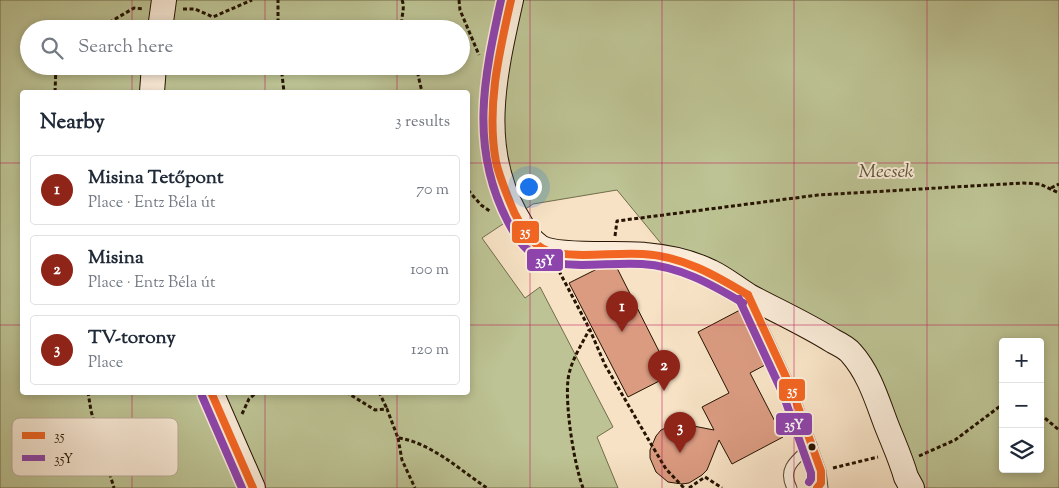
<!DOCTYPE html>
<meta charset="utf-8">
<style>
body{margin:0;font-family:"Sorts Mill Goudy",serif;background:#f6f6f7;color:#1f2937}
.controls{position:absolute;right:15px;bottom:15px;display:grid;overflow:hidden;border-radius:5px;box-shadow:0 2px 8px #0003}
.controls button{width:45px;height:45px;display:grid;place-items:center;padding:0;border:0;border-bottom:1px solid #e0e1e3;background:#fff;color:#1f2937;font:25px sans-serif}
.you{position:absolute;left:528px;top:186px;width:18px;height:18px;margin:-12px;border:4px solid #fff;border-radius:50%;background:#1a73e8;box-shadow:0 0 0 8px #1a73e833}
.badge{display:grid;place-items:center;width:32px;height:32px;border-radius:50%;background:#8f2418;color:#fff;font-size:16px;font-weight:700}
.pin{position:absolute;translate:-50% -41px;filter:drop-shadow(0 1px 2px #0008)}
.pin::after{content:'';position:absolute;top:26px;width:18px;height:15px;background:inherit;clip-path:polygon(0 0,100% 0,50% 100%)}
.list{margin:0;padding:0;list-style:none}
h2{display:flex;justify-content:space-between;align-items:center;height:65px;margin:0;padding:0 20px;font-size:21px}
h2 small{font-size:16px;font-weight:400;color:#747a83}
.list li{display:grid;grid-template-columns:32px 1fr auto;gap:15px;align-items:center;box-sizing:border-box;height:70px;margin:0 10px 10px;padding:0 10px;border:1px solid #e0e1e3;border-radius:5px}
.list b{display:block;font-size:19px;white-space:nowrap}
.list p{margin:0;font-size:16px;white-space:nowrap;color:#747a83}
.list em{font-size:16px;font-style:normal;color:#747a83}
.icon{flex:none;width:28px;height:28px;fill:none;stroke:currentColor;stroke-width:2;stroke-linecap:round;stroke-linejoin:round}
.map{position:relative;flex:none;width:1059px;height:488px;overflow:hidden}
.search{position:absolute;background:#fff;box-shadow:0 2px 8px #0003;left:20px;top:20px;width:450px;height:55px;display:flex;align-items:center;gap:12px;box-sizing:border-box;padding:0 18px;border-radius:28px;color:#747a83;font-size:19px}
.panel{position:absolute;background:#fff;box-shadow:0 2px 8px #0003;left:20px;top:90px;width:450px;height:305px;border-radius:5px}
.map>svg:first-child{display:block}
.green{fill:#bdc394;stroke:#726c4a;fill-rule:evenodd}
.building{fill:#da9b81;stroke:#261400}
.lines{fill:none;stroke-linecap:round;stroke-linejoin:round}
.lane-casing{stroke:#5a4831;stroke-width:11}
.secondary-casing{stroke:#261400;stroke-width:26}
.path{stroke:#261400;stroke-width:3;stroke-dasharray:4 2.5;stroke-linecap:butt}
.lane{stroke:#faecd9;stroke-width:9}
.secondary{stroke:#faecd9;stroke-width:24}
.bus-1-casing{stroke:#faecd9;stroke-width:11}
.bus-2-casing{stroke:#faecd9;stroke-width:11}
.bus-1{stroke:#f26522;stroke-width:8}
.bus-2{stroke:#8e44ad;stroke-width:8}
.grid{fill:none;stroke:#c2185b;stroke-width:1;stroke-opacity:0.55}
.bus-dot{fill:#261400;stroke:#faecd9;stroke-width:2}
.labels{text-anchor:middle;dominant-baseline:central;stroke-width:4;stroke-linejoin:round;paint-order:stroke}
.park-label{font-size:19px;font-style:italic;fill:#5b5134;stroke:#faecd9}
.key{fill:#faecd9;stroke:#baab98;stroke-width:1}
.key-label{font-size:14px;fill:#261400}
.line-badge{stroke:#faecd9;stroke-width:2}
.badge-label{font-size:14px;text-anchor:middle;font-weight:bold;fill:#fff}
</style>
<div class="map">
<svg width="1059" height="488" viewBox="0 0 1059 488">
<rect width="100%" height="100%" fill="#f7e2c5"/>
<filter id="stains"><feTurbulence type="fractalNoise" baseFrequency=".004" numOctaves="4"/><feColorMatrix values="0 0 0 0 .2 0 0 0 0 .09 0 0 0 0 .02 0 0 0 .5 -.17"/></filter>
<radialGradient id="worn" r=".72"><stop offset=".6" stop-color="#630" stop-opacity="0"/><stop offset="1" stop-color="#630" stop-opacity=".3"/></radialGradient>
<!-- green -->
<path class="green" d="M0,0h1059v488h-142l-54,-118 -190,-112 -56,-68 -84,14 -51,34 43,60 15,-11 73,140 -16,10 21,51h-618zM29,29h432v37h-432zM22,92h446v300h-446zM1003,342h37v127h-37z"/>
<!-- building -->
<g class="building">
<path d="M599,268h18l54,107 -43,22 -59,-114z"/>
<path d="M740,310l27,54 -17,9 33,64 -51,27 -13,-24 -12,30 -5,5 -13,8 -7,1 -14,-2 -12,-10 -6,-14v-8l6,-14 5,-6 14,-6h8l31,6 -12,-23 27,-14 -31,-61z"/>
</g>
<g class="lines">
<!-- lane casing -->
<g class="lane-casing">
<g id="lane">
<path d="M752,304l40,86 29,81 2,17"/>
<path d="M792,488c-11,-21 6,-30 20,-43"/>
</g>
</g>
<!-- secondary casing -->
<g class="secondary-casing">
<g id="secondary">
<path d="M511,0c-16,72 -34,145 4,214 7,12 13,25 25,33 18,11 81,5 105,8 23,2 46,7 66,17 13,6 25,16 38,24 28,15 57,28 84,45 6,3 14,7 18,12 18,20 26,47 35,71 7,18 15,35 20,53l6,11"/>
<path d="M160,29l4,-29"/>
<path d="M152,92l2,-26"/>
<path d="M211,392l42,96"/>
</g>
</g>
<!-- path -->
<g class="path">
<path d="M402,0c4,10 -3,19 1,29"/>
<path d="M459,0l1,10 19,45"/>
<path d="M183,9h12l18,8 39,-17"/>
<path d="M98,29l36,-21 10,1"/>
<path d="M278,29v-29"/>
<path d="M281,66l3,26"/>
<path d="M416,66l6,26"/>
<path d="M55,92l1,-26"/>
<path d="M1051,188l8,-4"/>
<path d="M468,190l13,15 10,7"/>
<path d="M615,236l2,-15 201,-26 205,-12 17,1 19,9"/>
<path d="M559,271l31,59 15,35 46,79 15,25 18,19"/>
<path d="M88,392l3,19 23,77"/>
<path d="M346,392l29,18 12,-1 11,29c32,4 62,32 89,50"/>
<path d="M379,392l8,17"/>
<path d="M242,414l7,-15 8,-7"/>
<path d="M1040,414l19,16"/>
<path d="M398,438l4,22 13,28"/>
<path d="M919,456l36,-16 48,-36"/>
<path d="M833,468l45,-11"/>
<path d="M583,488c-9,-24 -18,-82 -15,-108 2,-18 13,-34 21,-50"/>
<path d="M689,488l16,-11 17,11"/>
</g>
<!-- lane -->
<use href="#lane" class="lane"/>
<!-- secondary -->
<use href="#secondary" class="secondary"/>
<!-- bus-1 casing -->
<g class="bus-1-casing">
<g id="bus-1">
<path d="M511,0c-12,53 -25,108 -15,162 4,17 11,33 18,50 8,15 17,33 34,39 30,8 64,1 95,3 39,2 72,21 105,41"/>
<path d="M748,295l44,95 29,81v12l-4,5"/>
<path d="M211,392l42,96"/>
</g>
</g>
<!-- bus-2 casing -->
<g class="bus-2-casing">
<g id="bus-2">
<path d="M501,0c-17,78 -32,147 7,222 9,17 19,33 39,39 30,8 63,1 95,3 37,2 69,20 101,39"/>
<path d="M739,299l44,95 28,79v6l-2,3"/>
<path d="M202,396l40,92"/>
</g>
</g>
<!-- bus-1 -->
<use href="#bus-1" class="bus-1"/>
<!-- bus-2 -->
<use href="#bus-2" class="bus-2"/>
</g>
<!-- grid -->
<path class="grid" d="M132,0v29M265,0v29M397,0v29M530,0v488M662,0v488M794,0v488M927,0v488M132,66v26M265,66v26M397,66v26M0,163h22M468,163h591M0,325h22M468,325h591M132,392v96M265,392v96M397,392v96"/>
<!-- markers -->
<circle class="bus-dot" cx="812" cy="447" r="4.5"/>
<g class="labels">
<!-- park labels -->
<g class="park-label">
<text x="886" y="172">Mecsek</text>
</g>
</g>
<!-- legend -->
<rect x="12" y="418" width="166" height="58" rx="8" class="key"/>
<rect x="22" y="432" width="23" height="7" fill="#f26522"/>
<rect x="22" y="455" width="23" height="6" fill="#8e44ad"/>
<g class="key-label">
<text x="54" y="440">35</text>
<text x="54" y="463">35Y</text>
</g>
<g class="line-badge">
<rect x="511" y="220" width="29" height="24" rx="5" fill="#f26522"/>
<rect x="526" y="248" width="38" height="24" rx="5" fill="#8e44ad"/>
<rect x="778" y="378" width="28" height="24" rx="5" fill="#f26522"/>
<rect x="775" y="412" width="38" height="24" rx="5" fill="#8e44ad"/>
</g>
<g class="badge-label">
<text x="525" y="236">35</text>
<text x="545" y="265">35Y</text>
<text x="792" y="395">35</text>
<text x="794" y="429">35Y</text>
</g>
<rect width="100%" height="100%" filter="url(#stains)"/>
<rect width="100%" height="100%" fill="url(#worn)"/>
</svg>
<div class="controls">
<button>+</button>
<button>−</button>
<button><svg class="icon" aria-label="layers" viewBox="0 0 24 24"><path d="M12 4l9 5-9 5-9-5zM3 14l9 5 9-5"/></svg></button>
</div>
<div class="you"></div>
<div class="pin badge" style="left:622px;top:332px">1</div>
<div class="pin badge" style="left:664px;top:391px">2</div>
<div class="pin badge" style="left:680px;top:453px">3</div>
<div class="search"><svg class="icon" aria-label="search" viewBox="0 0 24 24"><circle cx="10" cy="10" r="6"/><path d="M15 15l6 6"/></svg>Search here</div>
<section class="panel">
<h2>Nearby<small>3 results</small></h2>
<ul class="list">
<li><span class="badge">1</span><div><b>Misina Tetőpont</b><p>Place · Entz Béla út</p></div><em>70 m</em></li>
<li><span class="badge">2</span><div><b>Misina</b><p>Place · Entz Béla út</p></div><em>100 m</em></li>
<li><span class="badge">3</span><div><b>TV-torony</b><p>Place</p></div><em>120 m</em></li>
</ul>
</section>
</div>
